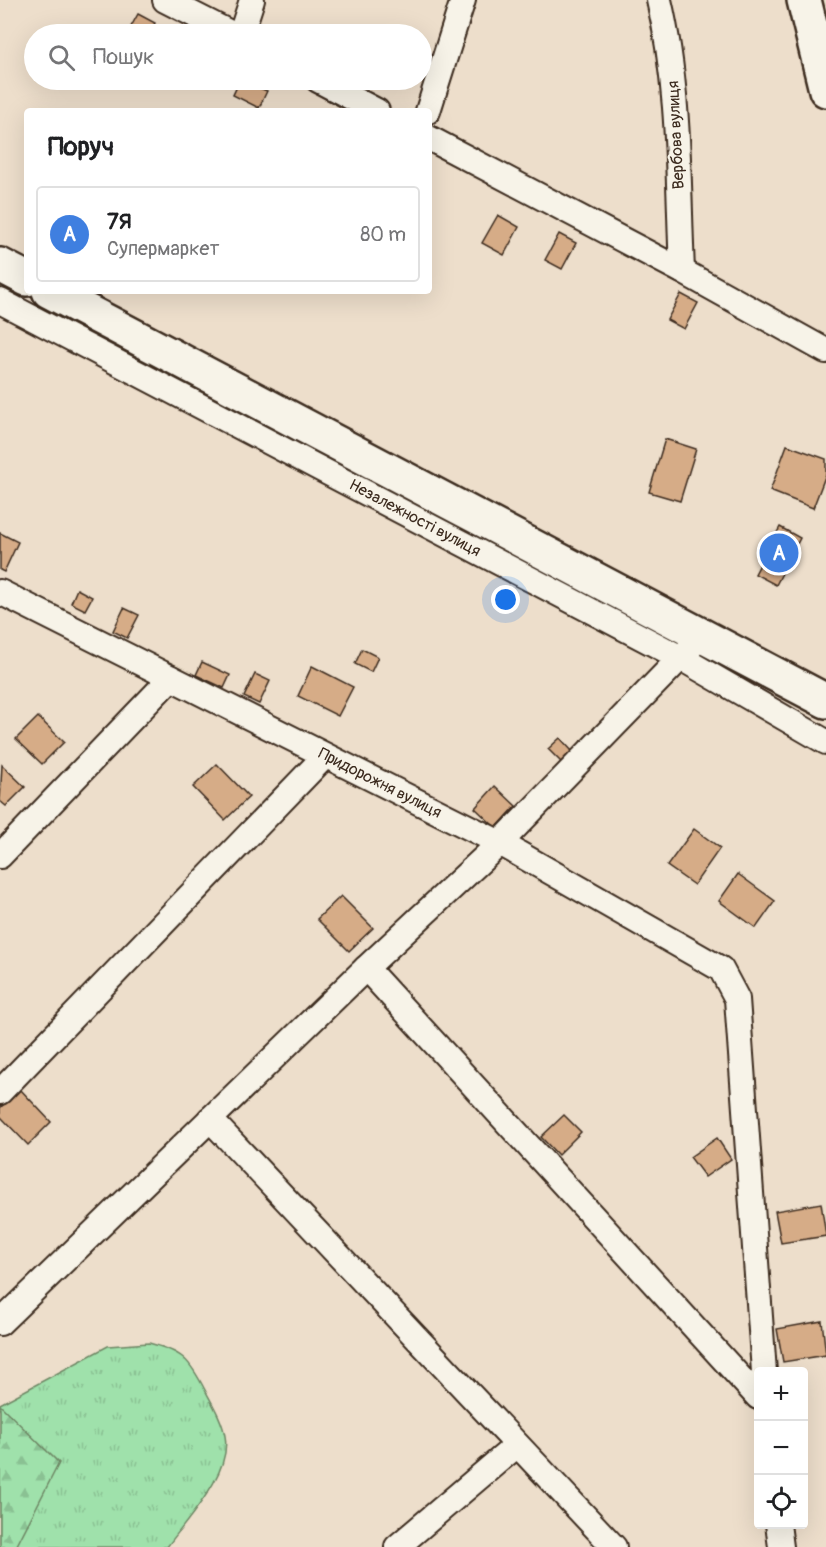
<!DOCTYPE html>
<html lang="uk">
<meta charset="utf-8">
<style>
body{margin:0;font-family:Pangolin,sans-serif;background:#f6f6f6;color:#202124}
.controls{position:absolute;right:18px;bottom:18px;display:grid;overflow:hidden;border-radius:6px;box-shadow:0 6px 24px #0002}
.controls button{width:54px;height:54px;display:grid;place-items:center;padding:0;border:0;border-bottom:2px solid #e0e0e0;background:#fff;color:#202124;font:30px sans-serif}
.you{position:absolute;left:506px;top:600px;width:21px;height:21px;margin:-15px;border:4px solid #fff;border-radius:50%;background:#1a73e8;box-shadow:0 0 0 9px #1a73e833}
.badge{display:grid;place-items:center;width:39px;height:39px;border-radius:50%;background:#7c3aed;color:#fff;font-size:20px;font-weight:700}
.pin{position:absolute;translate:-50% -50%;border:3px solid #fff;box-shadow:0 2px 6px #0006}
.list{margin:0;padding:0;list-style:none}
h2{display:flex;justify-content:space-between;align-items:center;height:78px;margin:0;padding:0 24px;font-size:26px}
h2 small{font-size:20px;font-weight:400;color:#757577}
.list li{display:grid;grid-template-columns:39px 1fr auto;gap:18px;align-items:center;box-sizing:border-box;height:96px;margin:0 12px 12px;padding:0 12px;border:2px solid #e0e0e0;border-radius:6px}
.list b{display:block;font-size:22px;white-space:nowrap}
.list p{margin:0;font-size:20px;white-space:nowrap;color:#757577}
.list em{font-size:20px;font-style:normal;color:#757577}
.icon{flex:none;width:33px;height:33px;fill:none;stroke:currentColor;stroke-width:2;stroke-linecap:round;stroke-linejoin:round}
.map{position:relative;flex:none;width:826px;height:1547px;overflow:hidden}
.search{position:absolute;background:#fff;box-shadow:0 6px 24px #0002;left:24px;top:24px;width:408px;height:66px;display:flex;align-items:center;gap:15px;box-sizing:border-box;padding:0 21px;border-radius:33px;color:#757577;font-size:22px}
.panel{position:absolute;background:#fff;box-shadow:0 6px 24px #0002;left:24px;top:108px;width:408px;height:186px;border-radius:6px}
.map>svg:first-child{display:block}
.grass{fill:url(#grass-tufts);stroke:#6d8664;stroke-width:1.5}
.forest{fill:url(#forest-firs);stroke:#6d8664;stroke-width:1.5}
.building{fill:#d6ac87;stroke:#3b2a1e;stroke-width:1.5}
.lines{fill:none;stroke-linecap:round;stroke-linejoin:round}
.street-casing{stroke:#3b2a1e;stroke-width:28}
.secondary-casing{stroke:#3b2a1e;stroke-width:38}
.street{stroke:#f7f3e8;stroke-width:24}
.secondary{stroke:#f7f3e8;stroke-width:33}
.labels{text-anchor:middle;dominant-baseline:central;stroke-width:4.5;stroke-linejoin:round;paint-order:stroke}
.street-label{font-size:16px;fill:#3b2a1e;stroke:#f7f3e8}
</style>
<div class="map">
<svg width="826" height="1547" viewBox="0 0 826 1547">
<defs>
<pattern id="grass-tufts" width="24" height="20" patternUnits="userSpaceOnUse" patternTransform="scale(1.5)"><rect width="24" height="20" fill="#9fe1ab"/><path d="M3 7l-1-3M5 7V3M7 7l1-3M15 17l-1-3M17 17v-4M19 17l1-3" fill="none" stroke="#8ac193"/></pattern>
<pattern id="forest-firs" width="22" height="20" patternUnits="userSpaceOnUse" patternTransform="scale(1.5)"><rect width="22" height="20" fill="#9fe1ab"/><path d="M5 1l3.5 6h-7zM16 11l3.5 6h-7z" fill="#8ac193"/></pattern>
</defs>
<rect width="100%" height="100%" fill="#eddecb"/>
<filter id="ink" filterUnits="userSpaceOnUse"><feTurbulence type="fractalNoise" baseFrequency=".0167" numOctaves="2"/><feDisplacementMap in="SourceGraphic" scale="12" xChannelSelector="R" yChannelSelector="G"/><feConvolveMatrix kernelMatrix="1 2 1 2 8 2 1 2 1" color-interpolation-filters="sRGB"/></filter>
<g filter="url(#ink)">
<!-- grass -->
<path class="grass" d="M149,1343c34,9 40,16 56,47 8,15 17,30 20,46 7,37 -37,82 -58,111h-167v-143l108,-58z"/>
<!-- forest -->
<path class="forest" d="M0,1405l59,58 -43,84h-16z"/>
<!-- building -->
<g class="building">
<path d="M138,14l17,9 -6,11h-22z"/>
<path d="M240,80l27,11 -8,17 -26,-13z"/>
<path d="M498,215l21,12 -15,28 -22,-12z"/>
<path d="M559,234l17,9 -14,26 -17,-9z"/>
<path d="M681,294l17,9 -14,26 -17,-9z"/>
<path d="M665,439l31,10 -16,52 -31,-9z"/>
<path d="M787,445l39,14v15l-13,34 -43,-17z"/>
<path d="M780,527l20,11 -24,47 -21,-11z"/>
<path d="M0,533l18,9 -14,30 -4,-2z"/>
<path d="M77,589l15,8 -7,13 -14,-7z"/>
<path d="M124,608l15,7 -12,23 -14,-7z"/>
<path d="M362,649l16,8 -7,15 -16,-8z"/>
<path d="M202,662l28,13 -6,13 -28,-13z"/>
<path d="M312,666l41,21 -15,29 -40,-20z"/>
<path d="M255,674l15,7 -11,23 -15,-7z"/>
<path d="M38,717l26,25 -22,22 -26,-25z"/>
<path d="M560,738l13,14 -11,11 -14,-14z"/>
<path d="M217,764l32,33 -24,23 -32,-33z"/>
<path d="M2,765l23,22 -19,19 -6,-5z"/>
<path d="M495,786l21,20 -20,22 -21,-20z"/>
<path d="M694,829l26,19 -26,37 -27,-19z"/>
<path d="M738,874l37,27 -19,27 -37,-27z"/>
<path d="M341,896l32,32 -24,23 -32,-32z"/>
<path d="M20,1089l31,33 -23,23 -28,-29v-8z"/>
<path d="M564,1115l17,17 -23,23 -17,-18z"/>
<path d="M717,1138l14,21 -26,18 -15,-20z"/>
<path d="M821,1203l5,33 -45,7 -6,-32z"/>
<path d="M822,1321l4,34 -43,7 -6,-33z"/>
</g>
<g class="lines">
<!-- street casing -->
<g class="street-casing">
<g id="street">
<path d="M165,0l67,34"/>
<path d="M659,0c21,89 19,180 23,271"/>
<path d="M241,34l11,-34"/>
<path d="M318,80l59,31"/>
<path d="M428,111l35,-111"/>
<path d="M429,138l253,133 144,80"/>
<path d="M0,301l681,357 145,84"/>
<path d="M0,592l500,251 190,-195"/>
<path d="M0,856l171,-178"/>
<path d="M366,968l392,429"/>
<path d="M0,1092l325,-336"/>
<path d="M210,1119l404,428"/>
<path d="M0,1323l366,-355 134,-125 221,126 16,30 27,373"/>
<path d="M778,1524l3,23"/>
<path d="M397,1547l120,-102"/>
</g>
</g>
<!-- secondary casing -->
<g class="secondary-casing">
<g id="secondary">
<path d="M804,0l22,90"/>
<path d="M0,265l27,14"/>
<path d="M49,291l777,410"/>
</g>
</g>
<!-- street -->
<use href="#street" class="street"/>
<!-- secondary -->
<use href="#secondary" class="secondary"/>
</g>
</g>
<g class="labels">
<!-- street labels -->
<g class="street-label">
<text transform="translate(676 135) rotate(-93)">Вербова вулиця</text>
<text transform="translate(415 518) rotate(28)">Незалежності вулиця</text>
<text transform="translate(380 783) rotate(27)">Придорожня вулиця</text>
</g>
</g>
</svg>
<div class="controls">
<button>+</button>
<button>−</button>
<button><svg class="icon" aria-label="locate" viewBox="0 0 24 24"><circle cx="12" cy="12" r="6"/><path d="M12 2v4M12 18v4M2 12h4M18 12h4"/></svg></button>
</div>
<div class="you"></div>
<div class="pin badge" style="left:779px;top:553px;background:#3f7fe0">A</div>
<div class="search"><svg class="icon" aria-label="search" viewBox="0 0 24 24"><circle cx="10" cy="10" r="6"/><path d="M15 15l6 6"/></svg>Пошук</div>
<section class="panel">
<h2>Поруч<small></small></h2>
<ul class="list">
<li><span class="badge" style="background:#3f7fe0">A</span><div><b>7Я</b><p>Супермаркет</p></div><em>80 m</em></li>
</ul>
</section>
</div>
